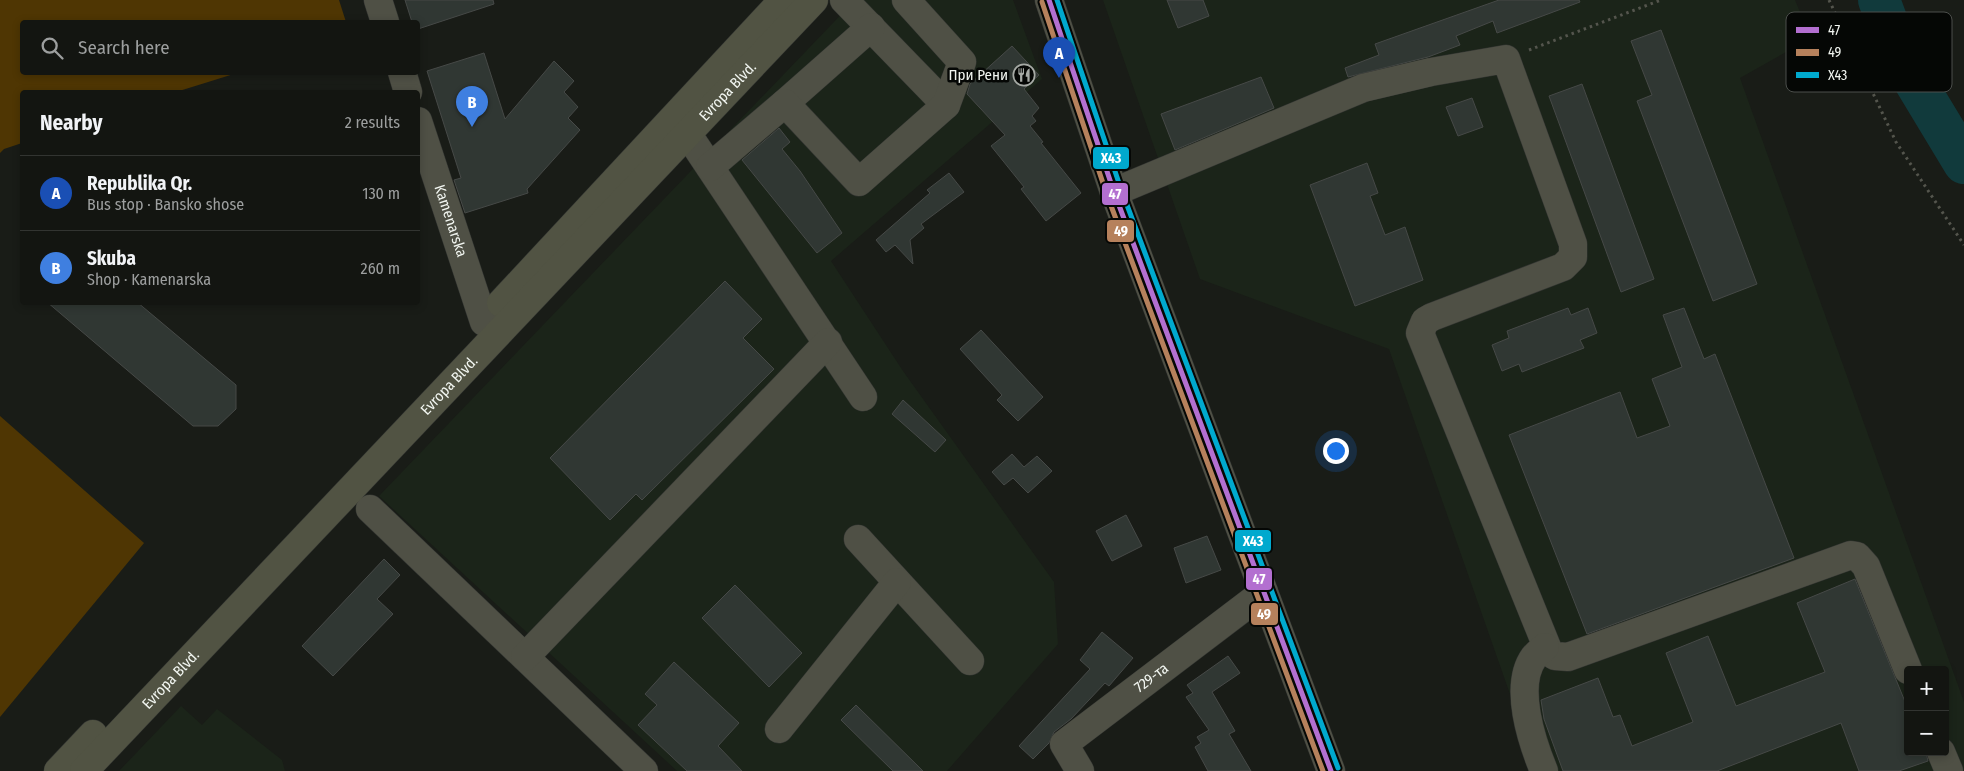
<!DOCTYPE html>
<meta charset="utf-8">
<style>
body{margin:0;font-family:"Fira Sans Condensed",sans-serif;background:#1c1e1a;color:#f1f3f6}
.controls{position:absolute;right:15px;bottom:15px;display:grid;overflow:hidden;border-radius:5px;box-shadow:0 2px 8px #0003}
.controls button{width:45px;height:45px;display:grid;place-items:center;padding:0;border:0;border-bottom:1px solid #323431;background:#131511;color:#f1f3f6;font:25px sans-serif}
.you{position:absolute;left:1335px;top:450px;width:18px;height:18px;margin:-12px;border:4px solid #fff;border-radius:50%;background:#1a73e8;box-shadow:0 0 0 8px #1a73e833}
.badge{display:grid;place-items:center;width:32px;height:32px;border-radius:50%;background:#a6aaa5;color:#fff;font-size:16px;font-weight:700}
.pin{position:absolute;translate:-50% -41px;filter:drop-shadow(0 1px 2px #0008)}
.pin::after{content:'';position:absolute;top:26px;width:18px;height:15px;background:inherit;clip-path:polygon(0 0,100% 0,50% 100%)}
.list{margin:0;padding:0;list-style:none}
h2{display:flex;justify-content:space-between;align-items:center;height:65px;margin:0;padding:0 20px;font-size:21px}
h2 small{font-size:16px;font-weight:400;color:#9d9f9f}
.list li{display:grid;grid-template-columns:32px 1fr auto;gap:15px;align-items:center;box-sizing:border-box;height:75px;padding:0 20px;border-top:1px solid #323431}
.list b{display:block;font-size:19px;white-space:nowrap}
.list p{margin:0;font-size:16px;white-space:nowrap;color:#9d9f9f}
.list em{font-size:16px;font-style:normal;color:#9d9f9f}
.icon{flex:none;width:28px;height:28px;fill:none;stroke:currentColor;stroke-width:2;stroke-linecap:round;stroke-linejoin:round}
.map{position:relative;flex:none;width:1964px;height:771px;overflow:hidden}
.search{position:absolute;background:#131511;box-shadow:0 2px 8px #0003;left:20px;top:20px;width:400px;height:55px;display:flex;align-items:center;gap:12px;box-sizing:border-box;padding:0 18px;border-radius:5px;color:#9d9f9f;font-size:19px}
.panel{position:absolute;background:#131511;box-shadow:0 2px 8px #0003;left:20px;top:90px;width:400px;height:215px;border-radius:5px}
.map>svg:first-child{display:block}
.built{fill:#1b2419;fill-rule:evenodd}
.green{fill:#4f3603}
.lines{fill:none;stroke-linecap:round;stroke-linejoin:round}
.river{stroke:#113a3c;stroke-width:42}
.building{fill:#303733;stroke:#464947}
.minor-casing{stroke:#333532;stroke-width:29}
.major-casing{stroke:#333532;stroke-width:29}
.path{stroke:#54554d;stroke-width:3;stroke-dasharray:2.5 4;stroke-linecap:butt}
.minor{stroke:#4f5045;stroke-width:28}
.major{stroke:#515343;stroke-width:28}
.bus-1-casing{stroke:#050705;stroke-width:9}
.bus-2-casing{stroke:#050705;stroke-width:9}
.bus-3-casing{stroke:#050705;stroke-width:9}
.bus-1{stroke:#b36fd0;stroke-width:5}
.bus-2{stroke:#b6815c;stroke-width:5}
.bus-3{stroke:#00a9ce;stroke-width:5}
.labels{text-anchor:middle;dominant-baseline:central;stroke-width:5;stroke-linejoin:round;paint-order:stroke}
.poi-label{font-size:15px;fill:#f2f6f1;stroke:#050705;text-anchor:end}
.street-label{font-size:15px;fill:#f2f6f1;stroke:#050705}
.key{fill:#050705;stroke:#4c4f4c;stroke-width:1}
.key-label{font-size:14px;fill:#f2f6f1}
.line-badge{stroke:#050705;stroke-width:2}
.badge-label{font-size:14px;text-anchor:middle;font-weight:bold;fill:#fff}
</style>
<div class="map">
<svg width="1964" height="771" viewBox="0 0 1964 771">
<rect width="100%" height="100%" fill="#191c17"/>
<!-- built -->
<g class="built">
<path d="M855,0h158l29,79 -211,182 72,110 151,211 4,62 -111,127h-270l-298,-275z"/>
<path d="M1103,0h692l16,38 -71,40 224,624v69h-427l-148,-422 -189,-70zM1908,670h37v82h-37z"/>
<path d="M181,706l21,19 15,-16 65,51 3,11h-166z"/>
</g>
<!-- green -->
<g class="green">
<path d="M0,0h339l7,22h-324v50l215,1 -61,19h-154v51l-18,6 -4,4z"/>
<path d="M0,416l144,127 -144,174z"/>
</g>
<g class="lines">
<!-- river -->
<path class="river" d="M1879,0l21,57 64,106"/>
</g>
<!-- building -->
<g class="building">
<path d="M405,0h88l1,4 -76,25v-7h-6z"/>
<path d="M1167,0h36l6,16 -31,12z"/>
<path d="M1499,0h80l1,2 -83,31 -4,-12 -37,15 4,9 -32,12 -80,20 -3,-9 34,-13 -4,-11z"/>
<path d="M1661,30l96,254 -44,17 -76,-200 15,-6 -21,-54z"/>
<path d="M1012,46l27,29 -15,14 15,19 -7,8 4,5 -6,5 13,16 -2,1 40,50 -35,28 -25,-32 3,-2 -33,-41 14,-11 -38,-41 3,-10z"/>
<path d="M484,53l21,66 49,-58 20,20 -10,11 14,15 -10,11 12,12 -53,59 1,4 -63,20 -11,-33 7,-2 -34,-107z"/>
<path d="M1261,77l13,31 -99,42 -14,-36z"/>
<path d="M1582,84l72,195 -33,13 -72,-196z"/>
<path d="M1472,98l11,29 -25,9 -12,-29z"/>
<path d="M779,128l11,14 -8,7 18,22 42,62 -25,20 -75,-93z"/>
<path d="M1367,163l11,30 -8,3 15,39 20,-8 18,53 -68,26 -45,-121z"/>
<path d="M949,173l15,19 -43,32 3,4 -14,12 3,24 -18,-19 -9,7 -10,-12 54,-47 -3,-3z"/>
<path d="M725,281l37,38 -19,19 31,31 -132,131 -6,-6 -26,26 -60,-62z"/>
<path d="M47,302h90l99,83v24l-18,17h-25z"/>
<path d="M1568,308l3,7 17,-7 9,25 -17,7 4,8 -62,24 -3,-8 -17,7 -10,-26 17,-7 -2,-7z"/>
<path d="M1684,308l20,51 11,-5 79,204 -207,76 -78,-199 111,-43 17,46 33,-12 -18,-47 30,-12 -19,-52z"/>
<path d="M981,330l62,67 -25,24 -21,-21 5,-5 -42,-46z"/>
<path d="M903,400l43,40 -11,12 -43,-38z"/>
<path d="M1012,454l12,13 13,-11 15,15 -24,22 -15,-15 -9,7 -12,-13z"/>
<path d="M1126,515l16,31 -30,15 -16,-30z"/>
<path d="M1207,536l14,34 -35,13 -12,-35z"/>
<path d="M384,559l16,16 -23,24 16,15 -60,62 -31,-30z"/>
<path d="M1855,579l53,130v43h18l2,9 -29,10h-40l-18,-48 -124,48h-154l-19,-52 -3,-19 57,-22 15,39 7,-2 12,31 61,-24 -27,-69 42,-17 28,70 89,-34 -28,-69z"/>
<path d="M735,585l67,68 -33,34 -67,-69z"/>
<path d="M1102,632l31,26 -24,28 -4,-3 -34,36 -17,13 -5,11 -16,16 -14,-13 71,-77 -10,-9z"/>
<path d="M1228,656l12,17 -28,19 23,39 -6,3 22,37h-43l-13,-24 6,-4 -4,-6 12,-7 -23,-33 7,-4 -6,-8z"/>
<path d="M674,662l65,61 -21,23 24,25h-55l-49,-46 19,-20 -12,-11z"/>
<path d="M856,705l67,66h-30l-52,-51z"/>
</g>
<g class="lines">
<!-- minor casing -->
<g class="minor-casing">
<g id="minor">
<path d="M378,0l7,22"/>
<path d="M844,0l102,105"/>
<path d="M1049,0l65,192 217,579"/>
<path d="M402,72l6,20"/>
<path d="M785,103l86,-76"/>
<path id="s1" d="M418,121l66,201"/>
<path d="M687,133l176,264"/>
<path d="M710,167l75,-64 74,79 87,-77 16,-43 -56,-62"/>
<path d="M1114,192l249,-104 68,-16 75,-13 67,185v13l-10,10 -131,50 -7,4 -5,12 129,319 6,4 13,1 283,-102 6,1 9,10 42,104"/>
<path d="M370,509l274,262"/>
<path d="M858,539l112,122"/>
<path d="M525,657l303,-315"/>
<path d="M779,729l118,-147"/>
<path d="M1941,752l8,19"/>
<path id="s2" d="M1080,771l-16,-27 200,-152"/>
<path d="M1544,771c-12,-29 -31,-85 -10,-114 3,-4 8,-7 11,-10"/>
</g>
</g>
<!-- major casing -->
<g class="major-casing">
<g id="major">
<path d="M501,303l282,-303"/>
<path d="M58,771l35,-37"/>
<path id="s3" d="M84,771l730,-771"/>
</g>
</g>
<!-- path -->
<g class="path">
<path d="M1829,0l67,142 68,103"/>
<path d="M1529,50l132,-50"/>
</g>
<!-- minor -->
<use href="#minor" class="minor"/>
<!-- major -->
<use href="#major" class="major"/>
<!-- bus-1 casing -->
<g class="bus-1-casing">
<path id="bus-1" d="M1049,0l65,192 217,579"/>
</g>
<!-- bus-2 casing -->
<g class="bus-2-casing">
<path id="bus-2" d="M1042,2l65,193 216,576"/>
</g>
<!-- bus-3 casing -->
<g class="bus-3-casing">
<path id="bus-3" d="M1057,0l64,189 217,579"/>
</g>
<!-- bus-1 -->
<use href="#bus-1" class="bus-1"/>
<!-- bus-2 -->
<use href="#bus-2" class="bus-2"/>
<!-- bus-3 -->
<use href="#bus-3" class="bus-3"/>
</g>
<!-- icons -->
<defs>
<g id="restaurant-ring" transform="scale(1.125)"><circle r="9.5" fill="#050705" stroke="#a6aaa5" stroke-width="1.5"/><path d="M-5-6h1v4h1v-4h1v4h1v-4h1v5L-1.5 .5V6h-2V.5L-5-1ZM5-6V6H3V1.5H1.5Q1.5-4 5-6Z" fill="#a6aaa5"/></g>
</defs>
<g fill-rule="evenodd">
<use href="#restaurant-ring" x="1024" y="75"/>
</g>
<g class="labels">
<!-- poi labels -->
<g class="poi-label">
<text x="1008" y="75">При Рени</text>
</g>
<!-- street labels -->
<g class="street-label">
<text stroke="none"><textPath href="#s3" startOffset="936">Evropa Blvd.</textPath></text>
<text stroke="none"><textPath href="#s1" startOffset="105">Kamenarska</textPath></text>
<text stroke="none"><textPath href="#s3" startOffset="531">Evropa Blvd.</textPath></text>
<text stroke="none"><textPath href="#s2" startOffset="141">729-та</textPath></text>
<text stroke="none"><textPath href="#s3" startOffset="126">Evropa Blvd.</textPath></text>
</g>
</g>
<!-- legend -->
<rect x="1786" y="12" width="166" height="80" rx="8" class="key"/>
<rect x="1796" y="27" width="23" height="6" fill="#b36fd0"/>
<rect x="1796" y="49" width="23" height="7" fill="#b6815c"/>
<rect x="1796" y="72" width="23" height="6" fill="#00a9ce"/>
<g class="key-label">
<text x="1828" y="35">47</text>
<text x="1828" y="57">49</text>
<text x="1828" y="80">X43</text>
</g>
<g class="line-badge">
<rect x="1092" y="146" width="38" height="24" rx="5" fill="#00a9ce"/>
<rect x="1101" y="182" width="28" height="24" rx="5" fill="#b36fd0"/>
<rect x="1106" y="219" width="29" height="24" rx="5" fill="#b6815c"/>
<rect x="1234" y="529" width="38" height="24" rx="5" fill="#00a9ce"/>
<rect x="1245" y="567" width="28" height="24" rx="5" fill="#b36fd0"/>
<rect x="1250" y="602" width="29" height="24" rx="5" fill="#b6815c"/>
</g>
<g class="badge-label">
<text x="1111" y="163">X43</text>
<text x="1115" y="199">47</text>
<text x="1121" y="236">49</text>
<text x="1253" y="546">X43</text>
<text x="1259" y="584">47</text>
<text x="1264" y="619">49</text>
</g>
</svg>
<div class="controls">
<button>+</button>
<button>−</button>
</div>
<div class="you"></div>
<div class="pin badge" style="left:1059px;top:78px;background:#1a4fb4">A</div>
<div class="pin badge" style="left:472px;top:127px;background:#3f7fe0">B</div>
<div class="search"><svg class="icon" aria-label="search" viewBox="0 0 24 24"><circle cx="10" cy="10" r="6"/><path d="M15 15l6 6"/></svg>Search here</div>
<section class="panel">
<h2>Nearby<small>2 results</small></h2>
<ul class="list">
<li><span class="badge" style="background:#1a4fb4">A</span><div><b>Republika Qr.</b><p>Bus stop · Bansko shose</p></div><em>130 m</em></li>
<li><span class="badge" style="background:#3f7fe0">B</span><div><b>Skuba</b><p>Shop · Kamenarska</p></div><em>260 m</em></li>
</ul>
</section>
</div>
